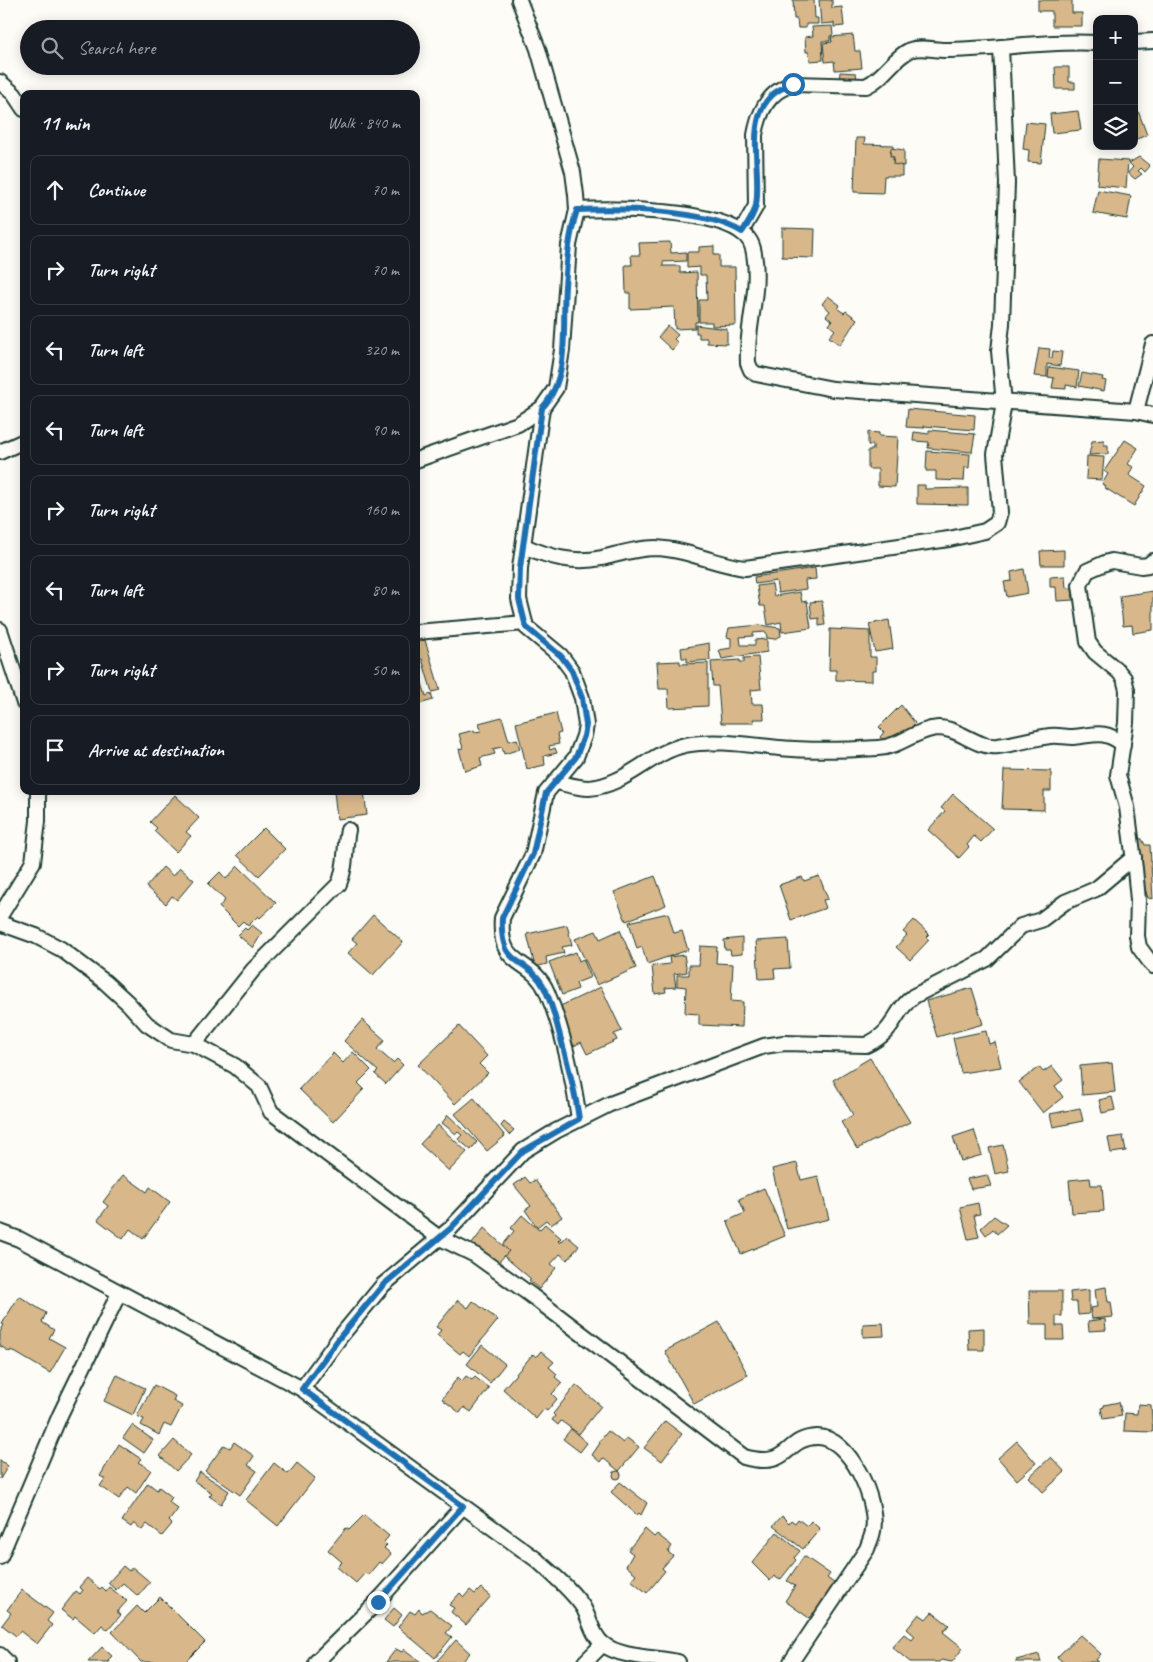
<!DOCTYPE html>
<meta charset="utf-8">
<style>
body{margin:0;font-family:Caveat,sans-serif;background:#242831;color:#f1f3f6}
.controls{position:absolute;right:15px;top:15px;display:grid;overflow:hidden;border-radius:10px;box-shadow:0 2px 12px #0003}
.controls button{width:45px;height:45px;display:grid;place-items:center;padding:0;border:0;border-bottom:1px solid #363941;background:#171b24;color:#f1f3f6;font:25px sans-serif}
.stop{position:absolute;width:15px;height:15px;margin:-11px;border:4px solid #1f6fb2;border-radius:50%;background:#fff}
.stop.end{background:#1f6fb2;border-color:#fff;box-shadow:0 1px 5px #0008}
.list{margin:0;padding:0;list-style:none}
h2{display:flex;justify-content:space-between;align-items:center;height:65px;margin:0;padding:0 20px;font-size:21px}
h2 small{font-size:16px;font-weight:400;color:#9ea1a6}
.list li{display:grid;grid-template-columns:32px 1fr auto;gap:15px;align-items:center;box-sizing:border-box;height:70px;margin:0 10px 10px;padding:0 10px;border:1px solid #363941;border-radius:10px}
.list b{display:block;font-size:19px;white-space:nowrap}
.list em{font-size:16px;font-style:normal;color:#9ea1a6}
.icon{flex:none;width:28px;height:28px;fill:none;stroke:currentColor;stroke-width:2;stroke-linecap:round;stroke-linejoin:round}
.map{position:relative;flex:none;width:1153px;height:1662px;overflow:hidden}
.search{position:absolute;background:#171b24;box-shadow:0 2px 12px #0003;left:20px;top:20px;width:400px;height:55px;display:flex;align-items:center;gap:12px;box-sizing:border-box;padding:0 18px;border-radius:28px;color:#9ea1a6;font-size:19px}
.panel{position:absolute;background:#171b24;box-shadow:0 2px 12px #0003;left:20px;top:90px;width:400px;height:705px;border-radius:10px}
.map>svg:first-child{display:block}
.building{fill:#d8b78a;stroke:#1f3d34}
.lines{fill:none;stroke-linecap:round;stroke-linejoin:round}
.street-casing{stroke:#1f3d34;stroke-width:18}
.street{stroke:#fdfcf7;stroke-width:14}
.route{stroke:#1f6fb2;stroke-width:6}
</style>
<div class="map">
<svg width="1153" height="1662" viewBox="0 0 1153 1662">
<rect width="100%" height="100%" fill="#fdfcf7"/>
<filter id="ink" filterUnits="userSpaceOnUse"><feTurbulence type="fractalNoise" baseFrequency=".02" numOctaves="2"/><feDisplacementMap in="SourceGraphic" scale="10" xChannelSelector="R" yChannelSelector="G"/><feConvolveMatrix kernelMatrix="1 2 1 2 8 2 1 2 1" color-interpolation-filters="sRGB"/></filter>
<g filter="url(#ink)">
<!-- building -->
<g class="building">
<path d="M793,0h21l1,18h3v6h-12v4h-8l-1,-9h-3z"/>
<path d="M819,0h13v8l10,-1 2,19 -10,1v-4l-13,1z"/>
<path d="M1038,0h34v13h10v13h-30v-15h-14z"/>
<path d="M832,26l1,9 -3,1v5h-8l1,19 -13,1 -1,-9h-3l-1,-15 8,-1 -1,-9z"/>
<path d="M853,35l2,16h5l2,17 -27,2 -1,-9 -9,1 -2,-19 9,-1 -1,-5z"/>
<path d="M1055,67h14v15h6v7h-19z"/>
<path d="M840,72l16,1 2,11 -19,-2z"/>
<path d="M1134,100l13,35 -13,5z"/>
<path d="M1078,111l3,19 -29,3 -2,-19z"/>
<path d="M1026,122l19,2 -4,39 -13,-1 1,-12 -6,-1z"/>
<path d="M856,138h9l-1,6 29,1v17h9v14h-18l-1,17 -29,-1z"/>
<path d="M891,148l13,2v16l-11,-2 1,-7 -4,-1z"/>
<path d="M1139,157l11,9 -5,6 -4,-4 -3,3 4,3 -7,5 -7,-6 5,-6 -4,-4z"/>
<path d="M1099,159l29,2 -2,27 -29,-3z"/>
<path d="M1098,190l33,6 -4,23 -34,-6z"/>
<path d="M782,228l33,1 -1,29 -32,-1z"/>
<path d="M670,242l1,11 15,-1v9l-23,1v4h17v7l17,-1 1,50h-3v6l-20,1 -1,-22 -44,2v-16h-4l-1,-28h7l-1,-10h9l-1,-12z"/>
<path d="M714,246v9h5v12h16l1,58 -24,1v-4h-13v-22h8l-1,-25h-6v-8l-13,1v-16h12v-5z"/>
<path d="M828,296l12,9 -2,4 6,4 2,-2 11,8 -17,26 -11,-8 6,-7 -6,-5 3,-4 -6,-5 4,-5 -8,-7z"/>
<path d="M696,325l31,4v15l-20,-1v-5h-8v-5h-3z"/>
<path d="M668,326l10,9 -4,4 4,4 -6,7 -14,-13z"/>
<path d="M1039,348l11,1 -1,9h3l1,-7 9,1 -2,14 -13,-2v13l-13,-1z"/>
<path d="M1049,367l30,4 -2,16 -11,-2v4l-14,-1 2,-10 -6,-1z"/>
<path d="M1082,373l21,4 -1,3 4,1 -2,10 -25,-5z"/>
<path d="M908,409l67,6 -1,15 -50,-4v2l-18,-1z"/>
<path d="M929,430l46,4 -3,18 -44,-4 1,-6 -16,-1 1,-9 15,2z"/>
<path d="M868,432l11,1v3l19,1 -3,50 -17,-1v-17h-10v-19h5v-5h-5z"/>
<path d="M1104,440v5h4v9l-19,1 3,-14z"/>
<path d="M1125,440l13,8 -10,16 5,3 -4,8 17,11 -12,20 -29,-18 1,-2 -4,-2 6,-10 -4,-3z"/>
<path d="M927,451l43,3 -1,14 -4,-1 -1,14 -28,-1v-9h-10z"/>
<path d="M1087,456l17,1 -2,23 -16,-1z"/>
<path d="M917,485h8v4l43,-1v17l-51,-1z"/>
<path d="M1064,550v15h-23l-1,-14z"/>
<path d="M815,568l1,11 -11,1 1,9 -28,4 -2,-12 -21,3 -1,-7z"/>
<path d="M1024,569l4,24 -21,4 -3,-15 8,-1 -1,-9z"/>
<path d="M1065,576l1,12h6l1,12 -16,1 -1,-14h-6v-10z"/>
<path d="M772,584l2,12 26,-4 2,10 5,-1 4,27 -29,4 -1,-10 -13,3 -3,-19h-5l-3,-20z"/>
<path d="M1153,591v39l-20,3 -1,-8 -9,1 -3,-30z"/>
<path d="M822,601l3,24 -6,1v-8l-7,1 -2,-17z"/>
<path d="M889,620l4,29 -18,3 -6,-28z"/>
<path d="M760,625l20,3 1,8 -7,3 -7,-1 -1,-6 -13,1v3l-13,1 1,8h14v-5l12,-1v13l-45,7 -3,-9 12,-2v-10l-4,-1 2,-9z"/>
<path d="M830,629l40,2v26h6v14h-4v10l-36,-1v-10h-7z"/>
<path d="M425,640l15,50 -8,2 -10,-33 -6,1v-18z"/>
<path d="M709,643l1,17 -23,2v-4h-5l-1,-10z"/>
<path d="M758,657l3,32 -10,1 1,14h11l1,15h-11l1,4h-33l-3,-37h-5l-2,-24 29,-2v2h4v-4z"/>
<path d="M680,661v3l28,-1v43l-39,2 -1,-19h-9l-2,-27z"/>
<path d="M416,664l10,32 5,-2 2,6 -17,5z"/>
<path d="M901,705l14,18 -19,20 -6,-6 -5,5 -5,-5 4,-5 -5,-5z"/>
<path d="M556,713l5,20 -4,1 2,10 -10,2 1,4 5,-2 2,5 -13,3 1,9 -18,4 -11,-46z"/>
<path d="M502,717l7,24 8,-2 3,10 -16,5 -2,-7 -9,2 2,5 -15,4 2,8 -17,5 -6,-22 4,-1 -4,-14 15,-4 1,2 6,-1 -2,-8z"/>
<path d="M1004,770l47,1v20h-7v19l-42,-1z"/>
<path d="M334,791h30l3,24 -30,4z"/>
<path d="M953,794l40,35 -12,13 -7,-6 -7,9 2,2 -10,11 -31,-28 17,-19 -4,-3z"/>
<path d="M175,795l24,23 -13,14 5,4 -15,16 -22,-21 3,-3 -7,-6z"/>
<path d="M264,828l21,21 -26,27 -22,-21z"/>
<path d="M1136,838l6,1 3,6h5l3,54 -5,-1 -3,-9z"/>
<path d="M238,866l38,37 -16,15 -2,-2 -10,10 -5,-5 -5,5 -19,-19 6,-7 -17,-16 12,-12 6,7z"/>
<path d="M163,867l10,9 7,-8 14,12 -17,20 -5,-4 -6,8 -20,-17z"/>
<path d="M655,876l11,29 -40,16 -12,-29z"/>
<path d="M819,876l9,23 -5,1 3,8 -35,12 -12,-35 23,-8 2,4z"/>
<path d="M668,913l6,20 8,-2 6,19 -41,14 -5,-17 -5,2 -8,-27z"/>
<path d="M373,915l30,27 -30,33 -25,-22 9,-10 -5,-4z"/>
<path d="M914,920l15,14 -3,3 3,3 -19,20 -14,-13 11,-12 -4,-3z"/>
<path d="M252,925l10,8 -9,15 -15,-13 7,-7 2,2z"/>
<path d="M567,925l5,20 -10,2 2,6 -18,4 1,7 -12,3 -8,-33z"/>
<path d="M620,930l16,38 -39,17 -22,-46 21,-8 4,8z"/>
<path d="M742,938v16l-11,1 -1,-5h-5l-1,-10z"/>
<path d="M788,939l2,29 -16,1 1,9 -16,1 -3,-38z"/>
<path d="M700,946l17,1 -1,16 17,1 -2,37 12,1 -1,25 -43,-2v-11l-14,-1 1,-26 -9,-1v-11h12v-10h10z"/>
<path d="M576,952l3,9 4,-2 8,18 -15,6 2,6 -16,6 -13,-33z"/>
<path d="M684,955l3,17 -13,2 2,13 -11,1 1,4 -11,2 -3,-28 18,-2 -1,-7z"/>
<path d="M601,987l21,44 -8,3 3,6 -30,14 -6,-12 -7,4 -18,-38z"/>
<path d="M972,988l11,36 -46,13 -11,-36z"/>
<path d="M362,1020l23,20 -8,9 16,14 4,-4 6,6 -17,19 -11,-10 3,-3 -34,-30z"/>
<path d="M459,1026l28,30 -8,8 9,9 -33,31 -37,-39z"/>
<path d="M986,1031l3,13 6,-2 6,25 -40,6 -8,-35z"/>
<path d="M353,1052l18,18 -13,13 6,6 -31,33 -34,-33 34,-36 10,10z"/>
<path d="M870,1058l40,64 -53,27 -16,-27 12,-7 -20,-35z"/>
<path d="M1112,1063l3,29 -33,3 -2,-29z"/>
<path d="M1052,1066l11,14 -8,6 8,11 -20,16 -24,-31 20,-15 4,5z"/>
<path d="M1112,1097l3,13 -13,3 -3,-13z"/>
<path d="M474,1098l31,38 -18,15 -32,-37z"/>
<path d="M1080,1108l3,13 -30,6 -3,-13z"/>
<path d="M448,1115l29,27 -6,8 -13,-11 4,-4 -4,-3 -2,2 -14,-11z"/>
<path d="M504,1122l10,8 -5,5 -8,-9z"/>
<path d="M438,1125l29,27 -18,19 -29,-27z"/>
<path d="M974,1130l8,25 -21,6 -8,-24z"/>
<path d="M1123,1136l3,15 -15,2 -3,-15z"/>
<path d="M1003,1145l6,26 -14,3 -6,-26z"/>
<path d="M797,1163l4,17 17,-4 11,43 -42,10 -15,-60z"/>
<path d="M123,1175l24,17 3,-5 20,15 -27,37 -13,-10 -7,10 -25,-19 10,-14 -5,-4z"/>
<path d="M987,1175l4,11 -20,3 -4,-10z"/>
<path d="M525,1177l5,6 5,-3 27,37 -11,8 -5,-5 -9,7 -12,-17 6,-4 -17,-21z"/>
<path d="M1090,1178l1,7h11l2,26 -32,2 -3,-33z"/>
<path d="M764,1188l21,48 -44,18 -14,-33 18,-8 -6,-14z"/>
<path d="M978,1203l2,11 -6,1 5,22 -11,2 -8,-32z"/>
<path d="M522,1215l17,15 6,-6 16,14 -3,3 2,2 7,-7 12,10 -12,14 -7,-6 -9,10 5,4 -17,21 -10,-8 2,-2 -33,-28 16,-20 -3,-3z"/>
<path d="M994,1216l13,9 -10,9 -4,-5 -7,6 -5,-7z"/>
<path d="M484,1228l25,23 -14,15 -23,-22z"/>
<path d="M1106,1287l2,15h3l2,15 -21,2 -2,-11 7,-1 -2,-18z"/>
<path d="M1089,1290v24l-11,1 -1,-13h-6l-1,-10z"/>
<path d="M1029,1291h33v25h-6v10h7l1,14h-17v-16h-17z"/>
<path d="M19,1296l27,17 -4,9 12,8 -5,8 16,9 -15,26 -39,-23 -1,2 -10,-6v-14l4,-7 -2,-1z"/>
<path d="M458,1300l10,8 5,-7 25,19 -29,36 -6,-5 -3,3 -23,-19 4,-5 -5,-3z"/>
<path d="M1105,1319l1,11 -17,1 -1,-10z"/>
<path d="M719,1322l29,53 -54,29 -29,-53z"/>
<path d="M883,1323l1,13 -21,1v-13z"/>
<path d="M984,1328v22h-15l-1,-21z"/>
<path d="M482,1345l23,19 -15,19 -23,-19z"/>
<path d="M541,1351l13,11 -5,5 8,7 -2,3 7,6 -10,11 5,5 -10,12 -3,-2 -8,10 -33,-30 30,-35 3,3z"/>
<path d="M117,1375l28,13 -12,27 -29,-14z"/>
<path d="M466,1376l6,4 3,-3 14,11 -18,24 -7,-5 -4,6 -18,-14 16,-22 4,4z"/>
<path d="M154,1385l21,11 -2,5 9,5 -11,21 -7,-3 -5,11 -18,-10 3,-6 -7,-3z"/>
<path d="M576,1385l25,21 -22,28 -18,-13 -3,4 -6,-5 3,-4 -2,-2z"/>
<path d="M1119,1402l3,14 -19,3 -2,-11 3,-1v-2z"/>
<path d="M1138,1404l13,1 2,27 -29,-1 1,-18 12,1z"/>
<path d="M665,1421l17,13 -20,27 -18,-13z"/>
<path d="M132,1425l21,15 -9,13 -21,-15z"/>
<path d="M571,1429l16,14 -7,9 -17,-13z"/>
<path d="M608,1431l15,12 4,-5 12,9 -20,24 -16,-13 -3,4 -8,-7 8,-12 -1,-1z"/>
<path d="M174,1440l17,15 -15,16 -16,-15z"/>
<path d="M1017,1441l19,22 -19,17 -19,-22z"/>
<path d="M234,1442l20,14 -6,9 9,6 -17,24 -35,-24 19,-26 6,3z"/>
<path d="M119,1444l22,15 -3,3 13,8 -15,23 -8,-6 -9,12 -19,-13 5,-7 -5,-3z"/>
<path d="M1051,1457l14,15 -22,20 -14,-15z"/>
<path d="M0,1460l8,6 -8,13z"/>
<path d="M274,1463l14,11 9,-11 18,15 -37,48 -32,-26z"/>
<circle cx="617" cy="1475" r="4"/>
<path d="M200,1472l29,19 -8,13 -12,-8 3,-3 -18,-12z"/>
<path d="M620,1482l27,21 -6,12 -2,-2 -2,2 -26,-23z"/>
<path d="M148,1483l9,7 2,-3 13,10 -3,5 9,7 -9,12 3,3 -10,12 -15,-12 -5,6 -8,-7 -3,4 -9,-6z"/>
<path d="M364,1515l25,21 -5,6 3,3 -3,3 7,6 -9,10 -3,-2 -11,13 -3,-2 -9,10 -19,-16 5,-5 -14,-12 18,-22 3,2z"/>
<path d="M782,1516l7,7 2,-3 4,3 3,-4 9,7 4,-5 9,8 -17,20 -30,-23z"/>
<path d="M645,1529l9,8 3,-3 15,12 -4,6 5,4 -11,12 3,3 -18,22 -16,-13 5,-6 -10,-8 7,-12 -5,-4z"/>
<path d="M777,1532l23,19 -6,7 2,2 -16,20 -6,-4 -4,5 -18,-18z"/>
<path d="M804,1556l26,18 -3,4 8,6 -5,7 4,4 -15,22 -6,-4 -4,5 -24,-17 10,-15 -8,-5z"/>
<path d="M123,1566l6,5 3,-4 18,15 -12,14 -15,-13 -7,7 -8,-7z"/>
<path d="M87,1578l13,11 2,-2 4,4 3,-4 18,14 -10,11 4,3 -13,15 -6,-5 -7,8 -20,-17 -2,3 -12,-9 15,-19 4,3 3,-4 -4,-3z"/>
<path d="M481,1588l10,8 -25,29 -15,-13 3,-4 -5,-3 11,-12 4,4 6,-7 5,4z"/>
<path d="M22,1590l31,23 -6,8 5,4 -15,19 -17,-13 -4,5 -14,-11 9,-12 -4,-3z"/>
<path d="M160,1597l45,45 -20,20h-44l-29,-30 25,-26 7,7z"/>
<path d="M394,1608l8,7 -9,12 -9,-7z"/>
<path d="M419,1609l3,4 8,-4 22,17 -6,7 6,4 -17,21 -37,-31 12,-16 5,3z"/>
<path d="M932,1612l17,13 -6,7 20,16 -11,14 -11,-2 -2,2h-29l-18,-15 12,-13 8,6 3,-4 -8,-7 12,-15 7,5z"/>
<path d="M1080,1635l21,19 -5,6 3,2h-36l-6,-5z"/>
<path d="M456,1640l14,13 -8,9h-26z"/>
<path d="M102,1647l10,9 -4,4 2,2h-22z"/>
<path d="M396,1649l6,3 2,-3 17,13h-35z"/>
<path d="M1039,1654l2,8h-25v-2z"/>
</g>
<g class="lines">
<!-- street casing -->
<g class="street-casing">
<g id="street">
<path d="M1134,42l19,-1"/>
<path d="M0,82l14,12 10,15"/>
<path d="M577,210c38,-2 142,-1 169,26 7,7 8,16 9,25 4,34 -9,68 -7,102l3,7 5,4 77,15 303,22 17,4"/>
<path d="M741,232l15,-26 -1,-71c4,-23 13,-44 38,-51l73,2c18,-8 27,-28 44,-36 10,-4 24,0 34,0 51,0 101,-10 153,-7"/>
<path d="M542,408l-22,160 -1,31 7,28 35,29 11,15 10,27 4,27 -2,11 -8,21 -30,36 -13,61 -31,64c-4,53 29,37 45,74 16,38 26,86 32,127"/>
<path d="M1136,411l17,-67"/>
<path d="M0,452l24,-11"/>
<path d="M416,460l102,-36 24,-16 14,-20 6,-38 7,-105 8,-35 -1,-15 -3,-23 -35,-123 -19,-49"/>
<path d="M524,546c25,11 50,18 78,12 17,-4 35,-10 53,-10 31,1 59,16 90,20l204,-29 36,-8 12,-8 3,-11 -5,-58 9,-51 -5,-52 3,-27 5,-141 -6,-136"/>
<path d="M1153,561l-5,4 -7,1 -29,-5 -7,2 -18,8 -7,14 8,57 7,10 23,19 6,7 3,12 -1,33 -8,52 9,32 8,62 3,31 -1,36 2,11 14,19"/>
<path d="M0,630l24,73"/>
<path d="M416,632l109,-9"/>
<path d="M556,782c10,2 22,6 33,6 36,-2 62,-36 96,-43 31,-6 64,0 94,3 32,3 67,2 99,0 23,-1 38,-19 60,-20 22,0 39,21 60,18 18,-2 35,-8 52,-10 8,-1 15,1 23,1 23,-2 30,-8 50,7"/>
<path d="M0,916l33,-54 5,-41v-30"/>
<path d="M0,923l36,13 25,13 44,33 23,21 19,21 24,16 23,4 41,22 24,20 12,26 167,125 37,18 57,41 212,161c47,13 39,-19 73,-20 33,-1 62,66 56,94 -1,6 -4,12 -6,18l-76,113"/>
<path d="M194,1044l59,-74 86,-86c8,-19 5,-35 9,-54"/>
<path d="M0,1232l19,7 283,150 235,171c16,15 34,29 46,47 7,12 9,28 20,37 17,14 54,13 75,18"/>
<path d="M302,1389l38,-52 43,-52 68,-57 72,-77 33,-20 54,-27 154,-58 20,-3 82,2c32,-15 25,-32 48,-49l73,-37 34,-33 20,-6 24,-18 31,-13 38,-32"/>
<path d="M0,1557l60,-142 59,-122"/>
<path d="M0,1655l7,7"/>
<path d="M316,1662l61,-60 86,-96"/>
<path d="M585,1662l18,-18"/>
</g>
</g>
<!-- street -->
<use href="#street" class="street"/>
</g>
</g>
<g class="lines" filter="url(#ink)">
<!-- route -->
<path class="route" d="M378,1602l85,-96 -161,-117 38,-52 43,-52 68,-57 72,-77 56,-32c-4,-29 -11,-55 -19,-83 -4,-16 -8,-32 -15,-47 -17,-35 -46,-18 -43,-71l31,-64 13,-61 30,-36 8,-21 2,-11 -4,-27 -10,-27 -11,-15 -35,-29 -7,-28 1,-31 22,-160c29,-31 20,-83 23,-122 2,-26 4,-51 12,-76 44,-2 127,-1 165,22 6,-8 12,-17 14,-27 7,-40 -19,-105 37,-121"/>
</g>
</svg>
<div class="controls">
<button>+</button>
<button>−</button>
<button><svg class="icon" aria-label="layers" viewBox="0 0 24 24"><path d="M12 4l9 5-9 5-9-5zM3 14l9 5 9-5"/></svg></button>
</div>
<div class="stop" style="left:793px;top:84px"></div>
<div class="stop end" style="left:378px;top:1602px"></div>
<div class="search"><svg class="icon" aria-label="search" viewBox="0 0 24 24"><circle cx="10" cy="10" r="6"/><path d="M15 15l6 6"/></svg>Search here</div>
<section class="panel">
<h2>11 min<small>Walk · 840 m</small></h2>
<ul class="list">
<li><svg class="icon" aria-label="ahead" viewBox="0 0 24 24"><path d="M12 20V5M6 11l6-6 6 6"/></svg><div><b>Continue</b></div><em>70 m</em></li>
<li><svg class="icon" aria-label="right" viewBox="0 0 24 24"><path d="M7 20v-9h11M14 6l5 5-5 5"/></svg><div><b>Turn right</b></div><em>70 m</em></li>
<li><svg class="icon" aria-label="left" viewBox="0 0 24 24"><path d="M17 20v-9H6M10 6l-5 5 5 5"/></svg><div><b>Turn left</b></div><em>320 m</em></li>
<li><svg class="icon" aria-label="left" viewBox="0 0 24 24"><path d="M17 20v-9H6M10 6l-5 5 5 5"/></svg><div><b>Turn left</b></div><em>90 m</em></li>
<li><svg class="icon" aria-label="right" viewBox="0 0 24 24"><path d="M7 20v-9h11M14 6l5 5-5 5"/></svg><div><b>Turn right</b></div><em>160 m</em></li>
<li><svg class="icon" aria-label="left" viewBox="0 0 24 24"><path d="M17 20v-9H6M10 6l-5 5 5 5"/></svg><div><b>Turn left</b></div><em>80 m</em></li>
<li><svg class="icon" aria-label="right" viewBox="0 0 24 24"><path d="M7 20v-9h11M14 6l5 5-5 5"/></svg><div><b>Turn right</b></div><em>50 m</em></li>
<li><svg class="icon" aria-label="arrive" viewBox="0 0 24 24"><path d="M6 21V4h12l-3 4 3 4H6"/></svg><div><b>Arrive at destination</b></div></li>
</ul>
</section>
</div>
